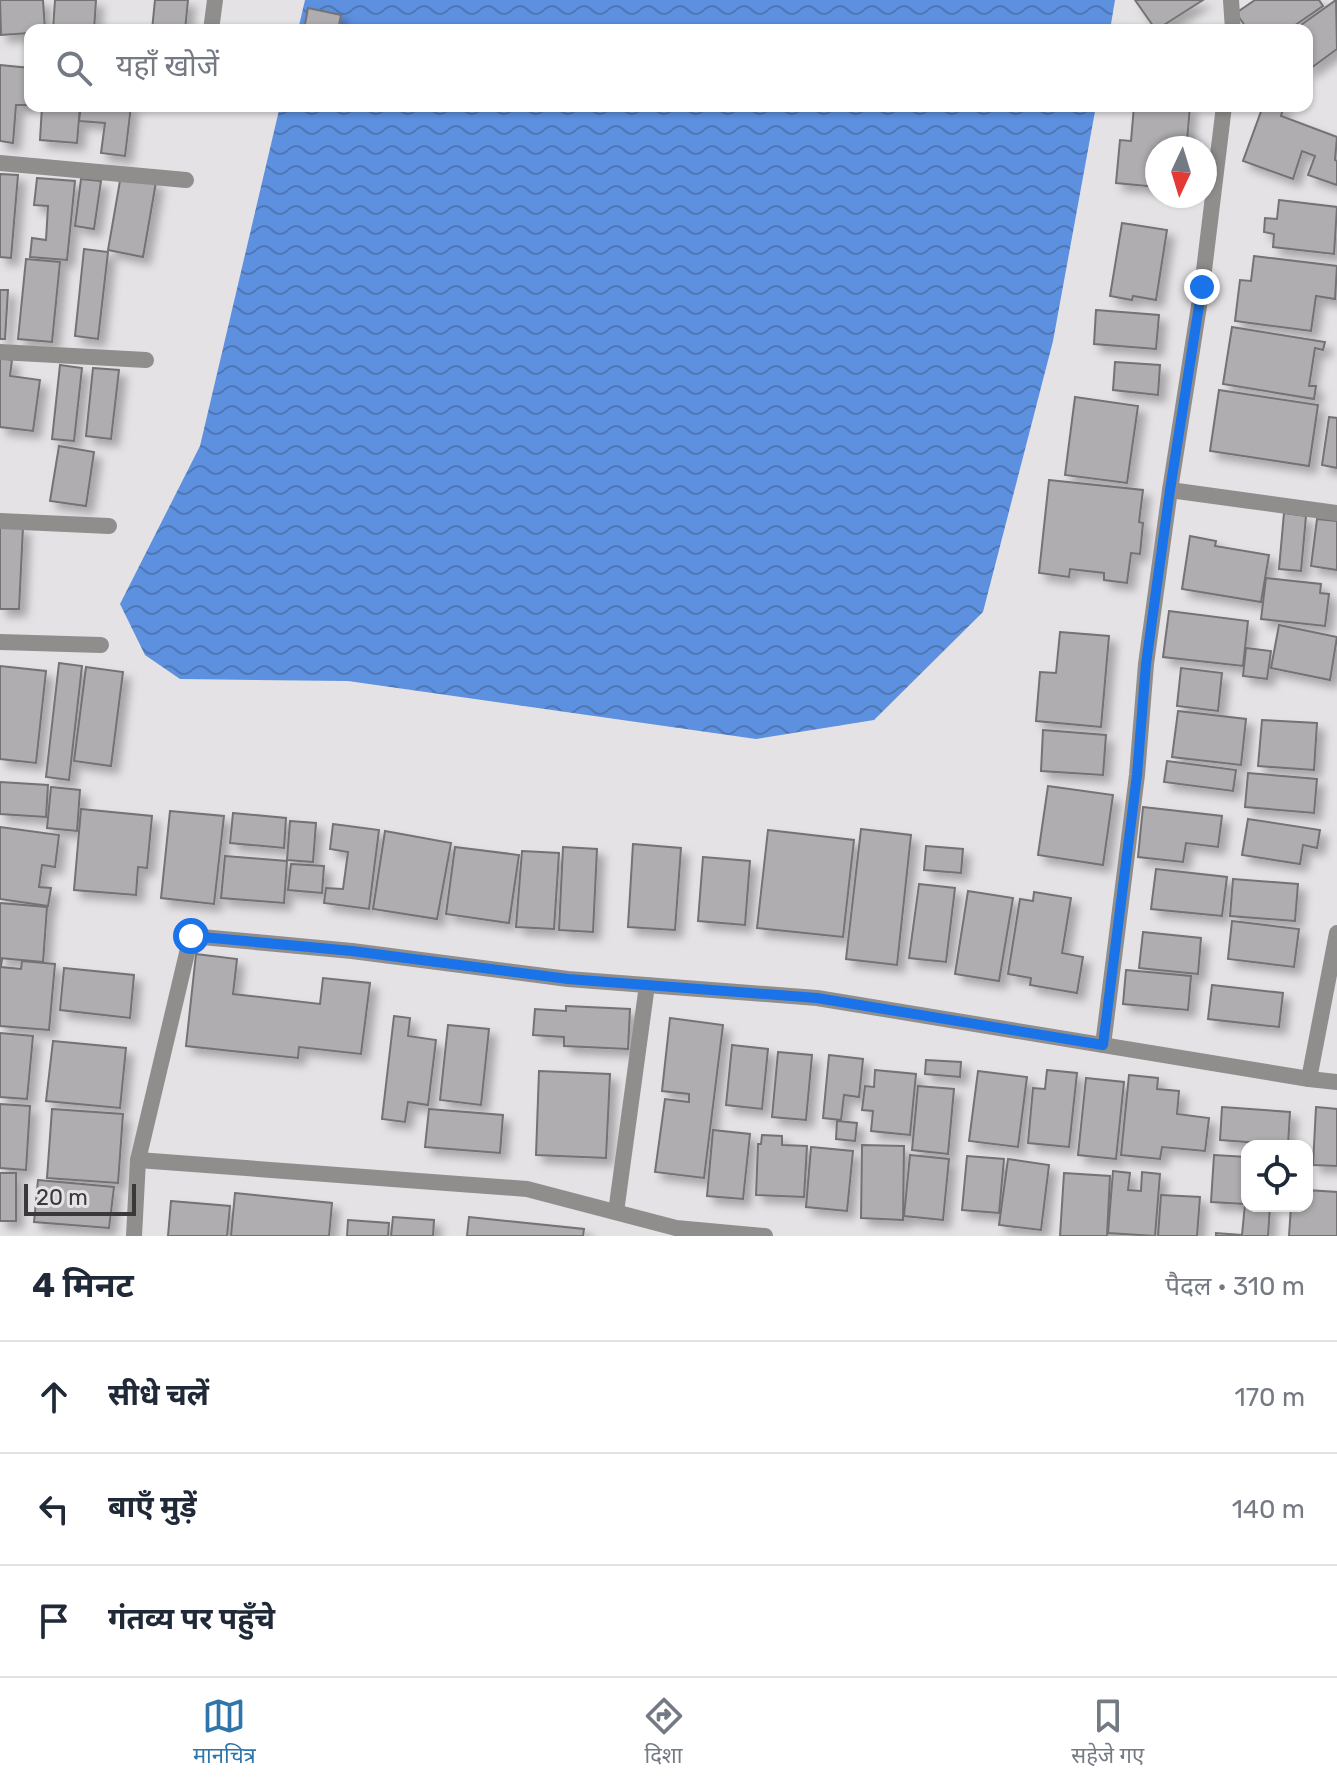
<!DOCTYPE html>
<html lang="hi">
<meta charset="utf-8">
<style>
body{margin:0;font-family:Rubik,"Noto Sans Devanagari",sans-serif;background:#f6f6f7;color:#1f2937}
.controls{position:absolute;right:24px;bottom:24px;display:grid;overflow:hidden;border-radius:16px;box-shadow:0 2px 6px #0004}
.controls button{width:72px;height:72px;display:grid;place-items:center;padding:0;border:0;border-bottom:2px solid #e0e1e3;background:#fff;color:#1f2937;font:40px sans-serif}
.compass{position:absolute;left:1145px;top:136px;width:72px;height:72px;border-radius:50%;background:#fff;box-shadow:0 2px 6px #0004;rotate:184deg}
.scale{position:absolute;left:24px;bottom:20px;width:112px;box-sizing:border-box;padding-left:8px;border:4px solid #3a393a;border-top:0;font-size:22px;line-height:28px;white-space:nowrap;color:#3a393a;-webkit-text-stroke:6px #e4e2e5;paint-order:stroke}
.stop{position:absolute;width:24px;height:24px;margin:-18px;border:6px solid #1a73e8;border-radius:50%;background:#fff}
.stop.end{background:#1a73e8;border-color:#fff;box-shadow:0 2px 8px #0008}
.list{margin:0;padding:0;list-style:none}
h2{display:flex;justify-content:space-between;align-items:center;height:104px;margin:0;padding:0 32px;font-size:34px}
h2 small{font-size:26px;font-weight:400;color:#747a83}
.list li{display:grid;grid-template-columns:52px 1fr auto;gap:24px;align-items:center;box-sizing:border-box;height:112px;padding:0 32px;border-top:2px solid #e0e1e3}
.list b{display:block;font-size:30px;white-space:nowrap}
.list em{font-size:26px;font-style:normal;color:#747a83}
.icon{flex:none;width:44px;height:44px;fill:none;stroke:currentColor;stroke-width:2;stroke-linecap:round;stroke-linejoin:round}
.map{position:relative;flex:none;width:1337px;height:1236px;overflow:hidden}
.search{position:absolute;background:#fff;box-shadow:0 2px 6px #0004;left:24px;right:24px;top:24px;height:88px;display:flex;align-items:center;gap:20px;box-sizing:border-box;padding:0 28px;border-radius:16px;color:#747a83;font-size:30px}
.sheet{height:440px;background:#fff}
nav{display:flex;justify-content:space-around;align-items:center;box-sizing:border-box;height:112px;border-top:2px solid #e0e1e3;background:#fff;font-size:22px;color:#747a83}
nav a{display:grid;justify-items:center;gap:4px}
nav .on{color:#2f75aa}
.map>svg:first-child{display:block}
.water{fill:url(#water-waves)}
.building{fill:#afadb0;stroke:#747274;stroke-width:2;filter:url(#shadow)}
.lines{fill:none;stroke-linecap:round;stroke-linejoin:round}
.minor{stroke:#8f8e8d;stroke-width:16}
.route{stroke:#1a73e8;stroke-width:10}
</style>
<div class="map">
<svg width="1337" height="1236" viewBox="0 0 1337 1236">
<defs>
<pattern id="water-waves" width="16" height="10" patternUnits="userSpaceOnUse" patternTransform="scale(2)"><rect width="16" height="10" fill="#5d90de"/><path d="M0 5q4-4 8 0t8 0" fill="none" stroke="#4e77b5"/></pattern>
<filter id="shadow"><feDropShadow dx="7" dy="7" stdDeviation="4" flood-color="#0004"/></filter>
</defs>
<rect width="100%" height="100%" fill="#e4e2e5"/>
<!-- water -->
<g class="water">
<path d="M305,0h810l-5,30h-812z"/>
<path d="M280,106h816l-43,235 -70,271 -109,108 -118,19 -408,-58 -168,-2 -35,-24 -25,-51 80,-158z"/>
</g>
<!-- building -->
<g class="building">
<path d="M0,0h43l2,30h-15v3l-29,2z"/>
<path d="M55,0h41l-2,30h-41z"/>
<path d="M155,0h33l-3,30h-33z"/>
<path d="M1135,0h68l-47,30z"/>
<path d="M1255,0h64l4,6 -35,24h-40l-12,-17z"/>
<path d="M1336,0l1,49 -30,22v-41h-13z"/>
<path d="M308,8l33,7 -3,15h-34z"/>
<path d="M0,65l30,3 -3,37h-11l-3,38 -13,-2z"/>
<path d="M42,106h38l-3,37 -37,-3z"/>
<path d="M81,106h50l-6,50 -24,-3 4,-30 -26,-2z"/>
<path d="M1134,106h56l-3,35 -17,-1 -1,8h-12v39l-41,-4 4,-43 11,1z"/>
<path d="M1263,106h21l-3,10 56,21 -2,23 2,1v24l-29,-10 7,-19 -13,-5 -9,28 -50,-18z"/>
<path d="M0,174l18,1 -7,83 -11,-1z"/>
<path d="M121,175l35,7 -13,75 -35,-7z"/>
<path d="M37,178l38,3 -8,79 -37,-3 2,-19 14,2 2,-34 -14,-1z"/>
<path d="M81,179l20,2 -7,48 -19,-3z"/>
<path d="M1279,200l58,7 -3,47 -61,-7 1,-13 -10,-2 1,-14 12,1z"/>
<path d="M1122,223l45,7 -11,70 -23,-4 -1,4 -22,-4z"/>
<path d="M84,249l24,3 -10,87 -23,-3z"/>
<path d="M1254,256l83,10 -2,33 -19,-3 -5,35 -76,-10 5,-41 11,1z"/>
<path d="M26,259l34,3 -8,80 -34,-3z"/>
<path d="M0,290h8l-3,49h-5z"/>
<path d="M1096,310l63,5 -3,34 -62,-5z"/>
<path d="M1232,327l93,15 -2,8 -8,-2 -6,38h7l-2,13 -91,-15z"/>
<path d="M0,358l12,2 -2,16 30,4 -7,51 -33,-4z"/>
<path d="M1115,362l45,3 -2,30 -45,-5z"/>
<path d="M60,365l22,3 -8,73 -22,-2z"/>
<path d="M93,368l26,2 -8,69 -25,-3z"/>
<path d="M1219,390l99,15 -9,61 -99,-15z"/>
<path d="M1075,397l63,9 -11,77 -62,-8z"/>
<path d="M1329,417l8,1v50l-15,-3z"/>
<path d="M59,446l35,6 -8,54 -36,-5z"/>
<path d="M1049,480l94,10 -4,32 4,1 -3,31 -9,-1 -4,30 -23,-3v-7l-34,-4 -1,8 -30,-4z"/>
<path d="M1284,513l22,3 -5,55 -22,-2z"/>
<path d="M1317,519l20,2v49l-26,-4z"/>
<path d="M0,526l23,1 -4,82h-19z"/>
<path d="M1190,536l26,5 -1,5 54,9 -8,47 -79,-13z"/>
<path d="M1266,578l55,6 -1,9 9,1 -4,32 -64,-7z"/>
<path d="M1169,611l79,10 -5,45 -80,-9z"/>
<path d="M1279,625l58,12 -7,43 -59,-12z"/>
<path d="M1060,632l49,4 -8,91 -65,-6 4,-49 16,1z"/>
<path d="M1246,648l25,3 -4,28 -24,-3z"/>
<path d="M59,663l23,3 -13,114 -23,-3z"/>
<path d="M0,666l46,5 -10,92 -36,-4z"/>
<path d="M86,667l37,5 -12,94 -37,-5z"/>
<path d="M1181,668l41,5 -4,38 -41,-5z"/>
<path d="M1178,711l68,8 -5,46 -69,-8z"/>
<path d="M1262,720l55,3 -3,47 -56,-4z"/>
<path d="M1043,730l63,5 -3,40 -62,-4z"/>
<path d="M1167,761l69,9 -3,21 -69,-9z"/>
<path d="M1248,773l69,6 -3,34 -69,-6z"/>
<path d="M0,782l48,3 -2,32 -46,-3z"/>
<path d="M1048,786l65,9 -10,70 -65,-10z"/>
<path d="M51,787l29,3 -3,41 -30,-3z"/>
<path d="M1143,807l79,9 -4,31 -32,-4 -3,19 -45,-5z"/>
<path d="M81,809l71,7 -5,52 -9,-1 -2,28 -62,-5z"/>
<path d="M170,811l54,5 -10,88 -53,-6z"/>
<path d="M233,813l53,5 -2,30 -54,-5z"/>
<path d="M1248,819l72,11 -3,18 -14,-3 -3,19 -58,-9z"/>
<path d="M290,821l26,2 -3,39 -26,-2z"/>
<path d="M333,824l46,6 -10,79 -45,-6 2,-15 17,1 5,-37 -18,-3z"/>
<path d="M0,827l59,8 -4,32 -13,-2 -3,22 12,1 -3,18 -48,-7z"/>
<path d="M861,829l50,6 -14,130 -51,-6z"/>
<path d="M768,830l86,10 -11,97 -86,-9z"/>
<path d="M385,831l66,12 -14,76 -64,-10z"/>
<path d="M633,844l48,4 -6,82 -47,-3z"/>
<path d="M926,846l37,3 -2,24 -37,-3z"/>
<path d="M455,847l64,8 -10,68 -63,-9z"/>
<path d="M563,847l34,2 -4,83 -34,-2z"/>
<path d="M522,851l37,2 -5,76 -38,-2z"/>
<path d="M225,856l62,5 -3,42 -63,-5z"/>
<path d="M703,857l47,4 -5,64 -47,-4z"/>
<path d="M291,864l33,2 -2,27 -34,-3z"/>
<path d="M1156,869l71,8 -5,39 -71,-7z"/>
<path d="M1233,879l65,5 -3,37 -65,-5z"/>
<path d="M919,884l36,4 -9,74 -37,-4z"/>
<path d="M968,891l45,7 -14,83 -44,-7z"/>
<path d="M1034,892l37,6 -9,55 21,4 -6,36 -47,-8 1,-7 -23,-4 12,-75 13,2z"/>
<path d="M0,903l47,4 -4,55 -43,-4z"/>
<path d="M1232,921l67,8 -5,38 -66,-8z"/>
<path d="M1143,932l58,6 -3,36 -59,-6z"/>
<path d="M196,954l41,5 -4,35 87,10 3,-26 47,5 -9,71 -62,-7 -1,11 -112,-12z"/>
<path d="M0,959h2l-1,8 20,2 1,-8 33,3 -6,66 -49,-4z"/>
<path d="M64,968l70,7 -4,43 -70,-8z"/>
<path d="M1126,970l65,6 -3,34 -65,-6z"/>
<path d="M1212,985l71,8 -4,34 -71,-8z"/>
<path d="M566,1006l64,3 -2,40 -64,-3v-9l-31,-2 2,-26 31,2z"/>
<path d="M394,1016l16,2 -2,18 28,4 -8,65 -20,-3 -3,20 -23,-3z"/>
<path d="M670,1018l53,7 -19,153 -49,-6 10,-73 24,3v-8l-27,-3z"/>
<path d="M448,1025l41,4 -8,76 -41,-5z"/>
<path d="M0,1033l33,3 -6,63 -27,-2z"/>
<path d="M53,1041l73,7 -6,60 -74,-7z"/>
<path d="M732,1045l36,4 -6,60 -36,-4z"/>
<path d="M778,1052l34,3 -6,65 -34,-3z"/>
<path d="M829,1055l34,4 -4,38 -15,-2 -3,25 -18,-2z"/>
<path d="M926,1060l35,2 -1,15 -35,-3z"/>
<path d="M875,1070l41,4 -6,61 -39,-4 2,-20 -11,-1 3,-24 9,1z"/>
<path d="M1047,1070l30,3 -8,74 -41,-4 5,-55 12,1z"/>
<path d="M539,1071l71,3 -4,84 -70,-3z"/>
<path d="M978,1071l49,6 -9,70 -49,-6z"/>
<path d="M1129,1075l29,3 -1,11 22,2 -2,23 32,4 -4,33 -43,-4 -2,12 -39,-4z"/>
<path d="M1086,1078l38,4 -8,77 -38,-4z"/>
<path d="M918,1086l36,3 -6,65 -36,-4z"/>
<path d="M0,1104l30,2 -4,64 -26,-2z"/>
<path d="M1222,1107l68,5 -2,33 -68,-5z"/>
<path d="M1316,1107l21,2v57l-24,-1z"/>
<path d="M52,1109l71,5 -5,69 -71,-5z"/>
<path d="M429,1109l74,6 -3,38 -75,-6z"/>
<path d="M837,1121l20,2 -2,18 -19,-2z"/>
<path d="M713,1130l37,4 -7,65 -36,-3z"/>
<path d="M762,1135l20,1v9l25,1 -3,51 -48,-2 2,-51h3z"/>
<path d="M862,1145l42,1 -1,74 -42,-2z"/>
<path d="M811,1147l42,4 -6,60 -41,-4z"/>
<path d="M910,1155l39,4 -6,61 -39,-4z"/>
<path d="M1214,1155l33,2v49h23l-2,30h-52v-3l26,2 3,-31 -34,-2z"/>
<path d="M967,1156l37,3 -5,54 -37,-3z"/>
<path d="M1008,1159l41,6 -8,65 -42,-5z"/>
<path d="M1113,1171l17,2 -2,17 13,1 1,-19 18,2 -5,62 -47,-3z"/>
<rect x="0" y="1173" width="16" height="48"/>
<path d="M1064,1173l46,3 -3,60h-47z"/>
<path d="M38,1180l76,7 -5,41 -75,-6z"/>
<path d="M1307,1190l30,2v44h-48l2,-30h16z"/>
<path d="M235,1193l97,10 -3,33h-98z"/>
<path d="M1161,1195l39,2 -3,39h-39z"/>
<path d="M171,1201l59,5 -3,30h-59z"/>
<path d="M393,1217l41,3 -1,16h-42z"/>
<path d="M469,1217l115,12 -1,7h-116z"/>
<path d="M348,1220l41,3 -1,13h-41z"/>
</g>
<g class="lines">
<!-- minor -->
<g class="minor">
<path d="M1231,0l2,30"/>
<path d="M211,30l4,-30"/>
<path d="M0,163l186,17"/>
<path d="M0,352l146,8"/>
<path d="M1170,490l167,23"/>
<path d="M0,521l109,5"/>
<path d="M0,642l101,3"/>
<path d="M1103,1045l34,-270 9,-111 24,-174 32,-203 22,-181"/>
<path d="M1309,1079l28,-146"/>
<path d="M138,1160l389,29 149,39 89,8"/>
<path d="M616,1212l31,-227"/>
<path d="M134,1236l4,-76 53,-224 161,15 216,28 249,19 492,81 28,3"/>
</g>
</g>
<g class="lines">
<!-- route -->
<path class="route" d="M191,936l161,15 216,28 249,19 286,47 34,-270 9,-111 24,-174 32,-203"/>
</g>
</svg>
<div class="controls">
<button><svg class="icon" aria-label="locate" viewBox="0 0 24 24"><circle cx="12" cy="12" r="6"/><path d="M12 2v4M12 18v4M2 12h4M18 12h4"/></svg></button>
</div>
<svg class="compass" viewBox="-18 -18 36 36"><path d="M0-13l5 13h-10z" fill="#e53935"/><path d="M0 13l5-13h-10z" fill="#747a83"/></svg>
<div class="scale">20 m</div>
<div class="stop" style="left:191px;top:936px"></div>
<div class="stop end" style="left:1202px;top:287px"></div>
<div class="search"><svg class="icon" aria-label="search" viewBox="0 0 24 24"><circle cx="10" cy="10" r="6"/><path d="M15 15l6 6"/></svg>यहाँ खोजें</div>
</div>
<section class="sheet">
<h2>4 मिनट<small>पैदल · 310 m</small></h2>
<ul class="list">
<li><svg class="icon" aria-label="ahead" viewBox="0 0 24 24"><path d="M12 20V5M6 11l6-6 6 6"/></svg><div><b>सीधे चलें</b></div><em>170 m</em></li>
<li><svg class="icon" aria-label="left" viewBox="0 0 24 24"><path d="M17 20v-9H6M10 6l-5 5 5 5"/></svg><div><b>बाएँ मुड़ें</b></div><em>140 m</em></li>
<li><svg class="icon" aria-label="arrive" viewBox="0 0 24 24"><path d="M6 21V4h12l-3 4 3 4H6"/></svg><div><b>गंतव्य पर पहुँचे</b></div></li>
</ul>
</section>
<nav>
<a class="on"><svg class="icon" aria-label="map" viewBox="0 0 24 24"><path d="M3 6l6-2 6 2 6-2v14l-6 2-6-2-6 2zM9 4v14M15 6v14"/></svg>मानचित्र</a>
<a><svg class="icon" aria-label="directions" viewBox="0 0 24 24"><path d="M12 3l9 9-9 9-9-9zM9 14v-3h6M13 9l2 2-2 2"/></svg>दिशा</a>
<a><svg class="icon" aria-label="saved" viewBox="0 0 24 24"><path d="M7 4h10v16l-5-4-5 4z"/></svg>सहेजे गए</a>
</nav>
